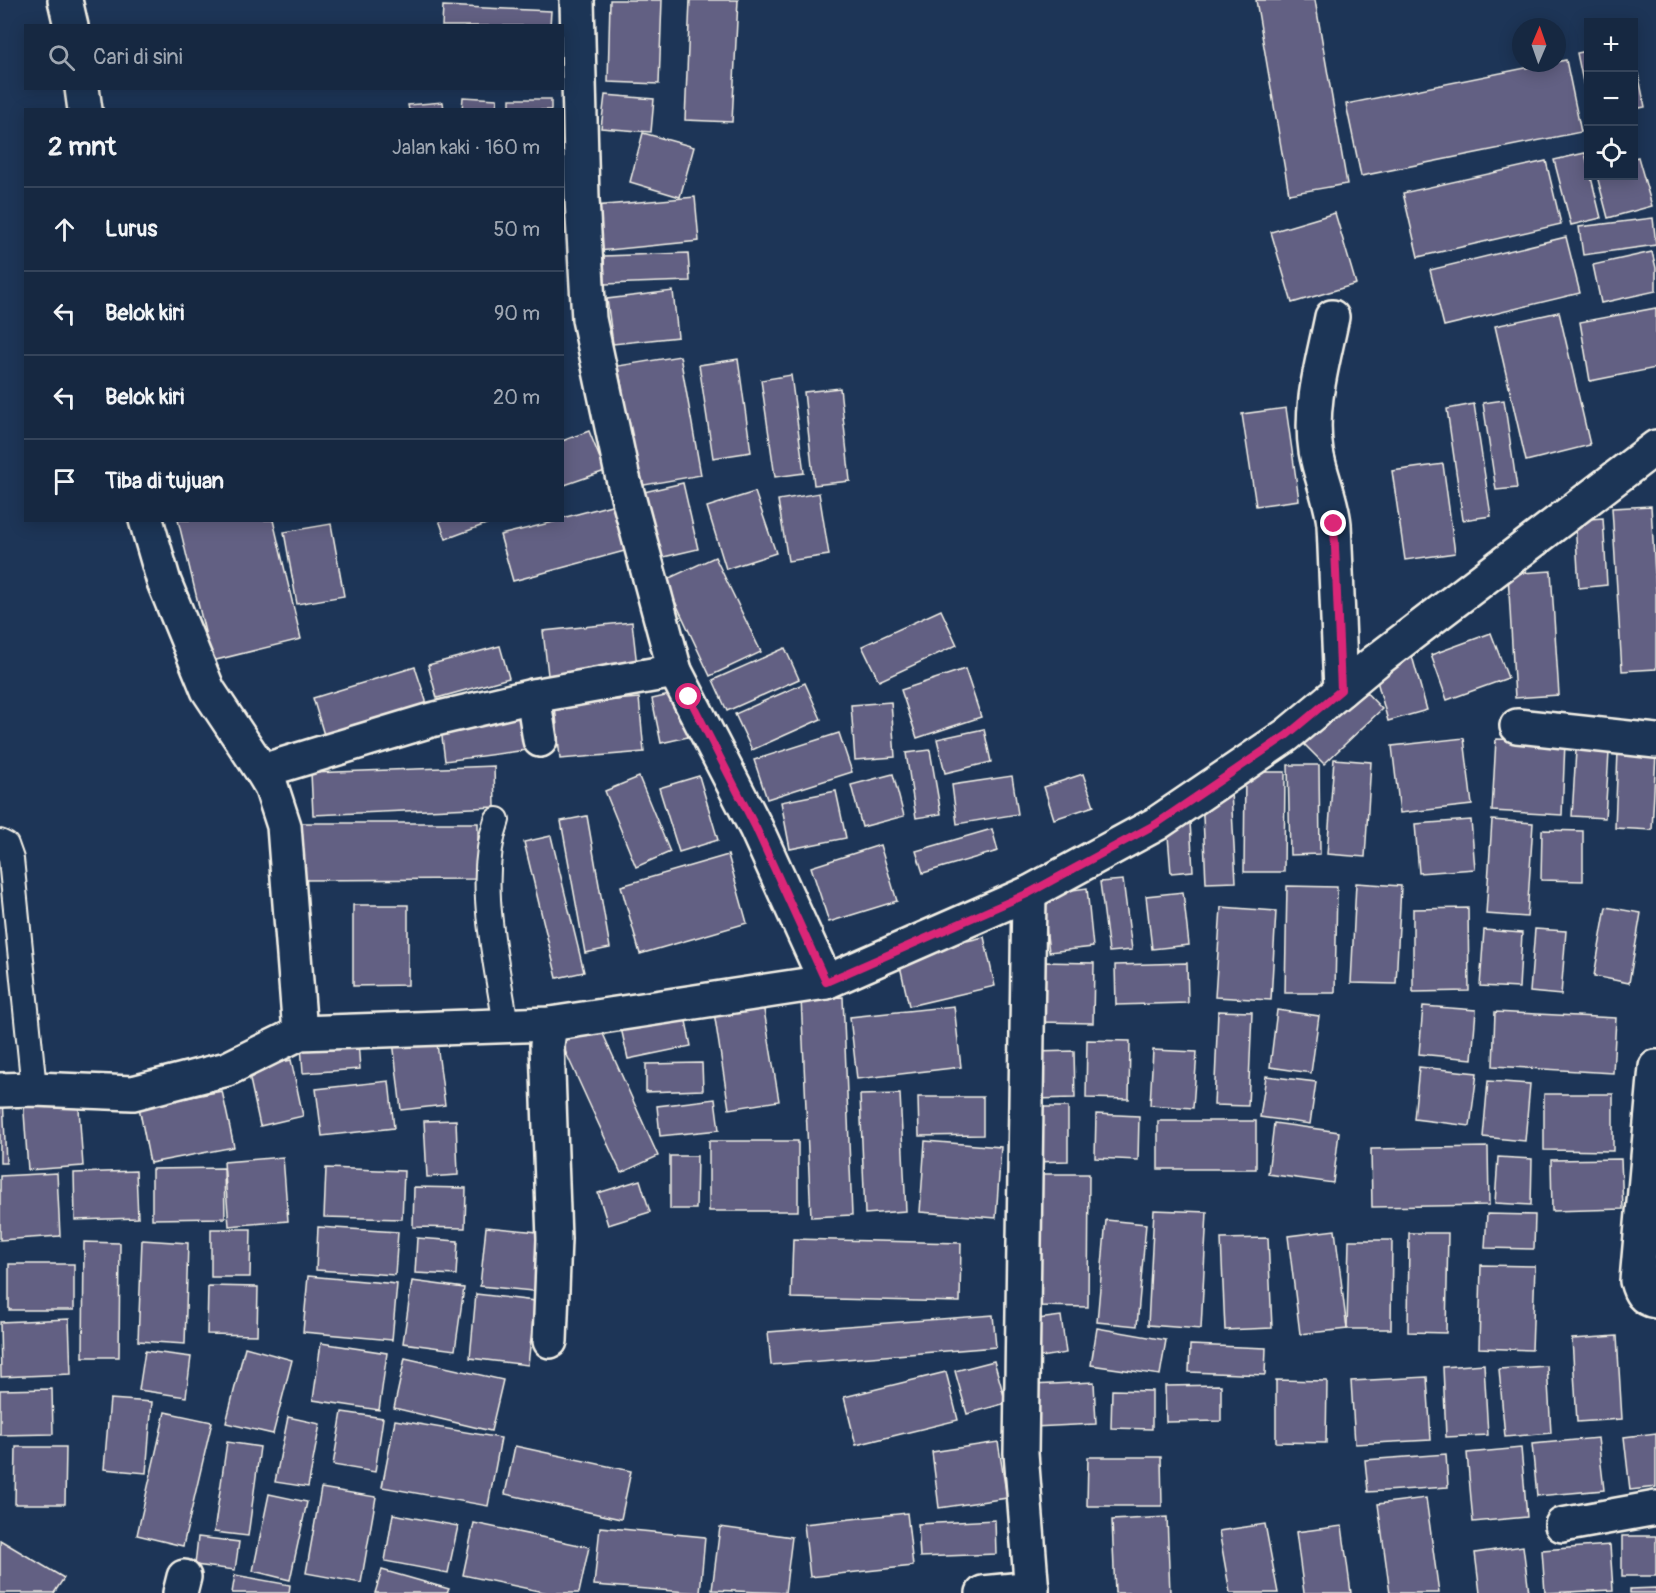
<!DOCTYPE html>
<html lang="id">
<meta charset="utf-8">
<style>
body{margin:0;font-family:Pangolin,sans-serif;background:#1f3048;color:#f1f3f6}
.controls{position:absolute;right:18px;top:18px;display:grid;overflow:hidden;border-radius:0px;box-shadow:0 3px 15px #0003}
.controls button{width:54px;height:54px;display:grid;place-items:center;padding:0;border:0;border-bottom:2px solid #35445a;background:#162841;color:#f1f3f6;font:30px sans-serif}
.compass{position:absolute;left:1512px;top:18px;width:54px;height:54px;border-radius:50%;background:#162841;box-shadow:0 3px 15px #0003;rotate:2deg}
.stop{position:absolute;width:18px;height:18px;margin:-14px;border:4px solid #db2777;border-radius:50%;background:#fff}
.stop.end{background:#db2777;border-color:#fff;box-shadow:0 2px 6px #0008}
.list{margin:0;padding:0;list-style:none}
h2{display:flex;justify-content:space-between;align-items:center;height:78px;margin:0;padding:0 24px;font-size:26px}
h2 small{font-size:20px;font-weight:400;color:#9ea6b1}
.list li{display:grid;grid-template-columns:39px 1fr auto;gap:18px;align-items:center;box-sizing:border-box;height:84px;padding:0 24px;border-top:2px solid #35445a}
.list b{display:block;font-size:22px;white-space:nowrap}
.list em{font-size:20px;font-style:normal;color:#9ea6b1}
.icon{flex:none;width:33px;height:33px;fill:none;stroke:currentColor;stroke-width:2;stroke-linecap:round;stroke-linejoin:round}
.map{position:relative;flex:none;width:1656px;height:1593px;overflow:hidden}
.search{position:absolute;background:#162841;box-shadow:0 3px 15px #0003;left:24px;top:24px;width:540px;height:66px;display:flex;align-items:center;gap:15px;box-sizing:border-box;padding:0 21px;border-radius:0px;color:#9ea6b1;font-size:22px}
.panel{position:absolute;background:#162841;box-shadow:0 3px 15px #0003;left:24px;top:108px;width:540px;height:414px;border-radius:0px}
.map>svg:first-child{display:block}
.building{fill:#626183;stroke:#f4f1e8;stroke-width:1.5}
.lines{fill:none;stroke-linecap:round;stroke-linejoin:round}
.lane-casing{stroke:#f4f1e8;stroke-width:28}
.street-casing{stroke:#f4f1e8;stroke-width:38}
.lane{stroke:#1d3557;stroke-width:24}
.street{stroke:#1d3557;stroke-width:33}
.route{stroke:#db2777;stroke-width:8}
</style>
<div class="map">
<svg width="1656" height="1593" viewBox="0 0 1656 1593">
<rect width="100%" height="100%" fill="#1d3557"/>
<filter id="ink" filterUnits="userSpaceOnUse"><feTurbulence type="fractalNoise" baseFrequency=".0167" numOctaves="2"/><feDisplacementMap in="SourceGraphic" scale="12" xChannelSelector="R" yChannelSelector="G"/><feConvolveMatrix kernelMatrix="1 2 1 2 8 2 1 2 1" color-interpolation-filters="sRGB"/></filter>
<g filter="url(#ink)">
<!-- building -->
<g class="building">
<path d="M610,0h52l-3,84 -51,-2z"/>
<path d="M690,0h48l-6,122 -47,-2z"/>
<path d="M1256,0h59l32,184 -58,10z"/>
<path d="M443,6l108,5 -1,15h-108z"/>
<path d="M1588,51v55l-11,-53z"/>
<path d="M1634,53l11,54 -11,2z"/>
<path d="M1566,60l15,72 -220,44 -15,-72z"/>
<path d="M605,95l49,4 -3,33 -50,-4z"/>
<path d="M463,97l34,2 -1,11h-34z"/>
<rect x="510" y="99" width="41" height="11"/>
<path d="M443,102l1,8h-35l-1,-5z"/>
<path d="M643,133l51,14 -14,50 -50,-15z"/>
<path d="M1585,153l16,65 -30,7 -17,-65z"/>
<path d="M1638,157l14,49 -44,12 -11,-42h37v-18z"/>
<path d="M1546,161l15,63 -143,33 -15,-64z"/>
<path d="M695,197l4,44 -100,10 -5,-45z"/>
<path d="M1335,213l21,71 -64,19 -21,-71z"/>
<path d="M1653,218l3,27 -73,10 -4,-28z"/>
<path d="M1566,237l14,56 -136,33 -14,-56z"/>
<path d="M1652,252l4,16v23l-55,12 -8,-38z"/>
<path d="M688,253l2,28 -85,3 -1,-28z"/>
<path d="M673,291l5,46 -65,7 -6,-45z"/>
<path d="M1656,308v60l-66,13 -10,-59z"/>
<path d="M1559,312l31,133 -64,16 -31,-135z"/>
<path d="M680,356l21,119 -62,11 -21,-120z"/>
<path d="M738,359l13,93 -38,6 -14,-93z"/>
<path d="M791,375l13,98 -29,4 -14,-97z"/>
<path d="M840,388l10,93 -36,4 -10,-93z"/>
<path d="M1504,400l13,88 -21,2 -13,-87z"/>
<path d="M1474,404l17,112 -28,4 -16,-111z"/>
<path d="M1286,408l13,92 -43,6 -14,-92z"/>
<path d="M589,431l16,40 -43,15v-45z"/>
<path d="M1443,464l12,89 -50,7 -13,-89z"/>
<path d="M683,483l15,66 -39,9 -15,-66z"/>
<path d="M755,492l21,61 -50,16 -19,-62z"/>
<path d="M819,493l10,62 -41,6 -10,-61z"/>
<path d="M619,503l13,46 -119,32 -13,-46 62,-15v-2z"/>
<path d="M1651,506l5,87v76l-34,2 -10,-163z"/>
<path d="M1603,518l4,67 -28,3 -4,-68z"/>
<path d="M178,520h95l28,119 -89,22z"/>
<path d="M439,520h55v1l-48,18z"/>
<path d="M331,524l13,72 -47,8 -13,-72z"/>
<path d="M715,557l46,95 -51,24 -45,-96z"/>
<path d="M1551,571l8,124 -44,3 -7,-124z"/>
<path d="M941,610l16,35 -78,36 -17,-35z"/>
<path d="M632,622l5,44 -89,9 -5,-44z"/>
<path d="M1491,633l17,45 -61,22 -16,-45z"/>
<path d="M500,646l9,32 -72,20 -9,-33z"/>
<path d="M785,648l14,31 -72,32 -14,-31z"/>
<path d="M1412,656l15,54 -39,11 -15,-55z"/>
<path d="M415,667l12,37 -103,31 -11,-37z"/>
<path d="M965,669l16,48 -64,21 -16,-48z"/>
<path d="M805,683l16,36 -69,31 -17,-36z"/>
<path d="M1359,685l23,24 -58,55 -24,-24z"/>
<path d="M678,693l10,44 -27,6 -9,-44z"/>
<path d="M639,698l5,54 -84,7 -5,-54z"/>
<path d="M891,702l4,55 -40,3 -4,-55z"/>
<path d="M520,710l6,40 -81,11 -5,-40z"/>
<path d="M984,729l7,33 -46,11 -8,-34z"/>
<path d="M839,733l13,39 -85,27 -13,-39z"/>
<path d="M1577,734l33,2 -5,82 -33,-2z"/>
<path d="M1464,738l8,67 -72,8 -8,-67z"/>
<path d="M1496,739l69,3 -3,73 -70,-4z"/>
<path d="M930,750l11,64 -25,4 -10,-65z"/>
<path d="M1618,751l38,2 -4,77 -37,-2z"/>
<path d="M1334,759l37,3 -6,95 -38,-3z"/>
<path d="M1288,765h31l1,89 -30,1z"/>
<path d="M494,766l1,41 -182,8 -2,-42z"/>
<path d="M1245,772h40l-1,100h-40z"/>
<path d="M893,774l11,42 -42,11 -11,-42z"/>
<path d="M1083,774l11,32 -40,13 -10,-32z"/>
<path d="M699,776l19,64 -39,12 -20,-64z"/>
<path d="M1012,776l6,38 -61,10 -5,-39z"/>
<path d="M639,777l31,75 -34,15 -31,-76z"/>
<path d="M836,791l10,47 -56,11 -9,-47z"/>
<path d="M1231,792l5,90 -30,1 -4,-89z"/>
<path d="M587,816l23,132 -25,5 -24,-132z"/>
<path d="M1471,820l4,49 -56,4 -4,-49z"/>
<path d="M1492,820l41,3 -6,94 -41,-3z"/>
<path d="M1190,822l3,49 -22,2 -4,-49z"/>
<path d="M301,823h177v56l-177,1z"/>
<path d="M992,829l6,22 -75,22 -7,-22z"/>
<path d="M1542,830l41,1v50l-42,-1z"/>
<path d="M551,836l33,136 -27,6 -33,-136z"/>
<path d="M880,845l17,56 -68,21 -18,-55z"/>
<path d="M728,855l19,68 -107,31 -19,-68z"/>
<path d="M1123,880l9,70 -23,2 -9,-70z"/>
<path d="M1356,883l45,3 -5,98 -45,-1z"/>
<path d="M1287,886l50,1 -2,106h-50z"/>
<path d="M1087,888l6,59 -44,5 -7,-58z"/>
<path d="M1183,892l6,53 -37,4 -6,-53z"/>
<path d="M353,905h55v80l-55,1z"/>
<path d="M1221,907l55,4 -5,89 -56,-3z"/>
<path d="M1606,907l35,6 -12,70 -35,-7z"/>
<path d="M1468,908l1,83 -56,1v-83z"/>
<path d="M1535,929l31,2 -5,64 -31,-3z"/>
<path d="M1484,930l38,3 -3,55 -39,-2z"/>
<path d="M984,937l11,49 -86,20 -11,-49z"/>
<path d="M1041,962l53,1 -1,60 -53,-1z"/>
<path d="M1187,963l1,40 -72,2 -1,-40z"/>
<path d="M843,997l9,218 -41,2 -10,-219z"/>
<path d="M763,1004l16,97 -50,8 -15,-97z"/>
<path d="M683,1006l8,40 -63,13 -9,-40z"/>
<path d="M954,1006l7,61 -104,12 -7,-62z"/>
<path d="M1423,1006l53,4 -4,49 -53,-5z"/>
<path d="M1277,1010l42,6 -8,57 -41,-6z"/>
<path d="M1218,1011l34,1 -4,94 -34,-1z"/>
<path d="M1495,1012l121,6 -3,55 -120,-7z"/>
<path d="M599,1025l59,131 -37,17 -60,-131z"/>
<path d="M436,1036l9,69 -44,5 -8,-69z"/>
<path d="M1087,1040l43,1 -1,58 -43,-1z"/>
<path d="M358,1041l2,28 -57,4 -2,-28z"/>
<path d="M1153,1050l44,2 -4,56 -43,-3z"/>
<path d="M1074,1051l1,47 -41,1 -1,-47z"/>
<path d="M291,1060l12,56 -43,10 -12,-56z"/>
<path d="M702,1063l1,27 -57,2v-28z"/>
<path d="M1419,1067l58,6 -7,53 -56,-7z"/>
<path d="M1266,1076l50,6 -6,42 -50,-7z"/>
<path d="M389,1081l5,47 -72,8 -6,-47z"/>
<path d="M1488,1081l42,3 -5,57 -42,-4z"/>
<path d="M222,1091l12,56 -84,16 -11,-56z"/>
<path d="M78,1094l5,72 -55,4 -5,-72z"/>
<path d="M900,1094l6,117 -41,3 -5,-119z"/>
<path d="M1544,1094h69v57l-69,-1z"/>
<path d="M0,1097h3l3,66h-6z"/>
<path d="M918,1097h65v38l-64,1z"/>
<path d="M715,1099l4,31 -59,6 -3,-30z"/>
<path d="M1031,1107h37v54l-37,1z"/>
<path d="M1096,1114l43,2 -1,44 -43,-2z"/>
<path d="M456,1120l2,55 -31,2 -3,-56z"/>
<rect x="1158" y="1121" width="98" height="48"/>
<path d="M1274,1123l65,9 -6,51 -65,-9z"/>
<rect x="709" y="1141" width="89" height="70"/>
<path d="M925,1141l76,6 -5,71 -76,-6z"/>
<path d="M1488,1147l1,58 -117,2 -1,-58z"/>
<path d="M670,1156h27l-1,53h-26z"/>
<path d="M283,1157l5,64 -59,5 -5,-64z"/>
<path d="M1498,1157l34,2 -1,46 -36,-2z"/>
<path d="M1621,1159l2,50 -71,2 -1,-51z"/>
<path d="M224,1168l1,50 -73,1v-50z"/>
<path d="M326,1168l78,3 -2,48 -78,-2z"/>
<path d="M136,1171l2,47 -63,2 -1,-47z"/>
<path d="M57,1173l3,63 -60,4v-64z"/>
<path d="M1038,1174h51l-1,133 -51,-1z"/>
<path d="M640,1180l10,32 -42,13 -10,-32z"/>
<path d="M414,1187l52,1 -1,40 -52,-1z"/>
<path d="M1154,1210l53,2 -6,117 -53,-4z"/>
<path d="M1487,1214l48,1 -1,34 -49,-1z"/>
<path d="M1106,1220l40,4 -9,102 -40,-4z"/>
<path d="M318,1227l80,5 -3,43 -79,-5z"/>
<path d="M486,1227l63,6 -6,59 -63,-6z"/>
<path d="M211,1229h40l-1,48h-39z"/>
<path d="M1335,1230l12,99 -47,5 -12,-98z"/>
<path d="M1409,1233h39l-2,100 -38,-1z"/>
<path d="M417,1238l41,3 -2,34 -41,-2z"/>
<path d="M1268,1238l4,90 -47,2 -4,-91z"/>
<path d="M793,1239l168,4 -1,59 -169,-4z"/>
<path d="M142,1240l46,3 -3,101 -47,-3z"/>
<path d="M1349,1240h43l-1,89h-44z"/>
<path d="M84,1242l36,1 -1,114h-36z"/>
<rect x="9" y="1264" width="65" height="46"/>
<path d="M1481,1265l54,1 -3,84 -53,-2z"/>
<path d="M308,1276l89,8 -5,56 -89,-8z"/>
<path d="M412,1281l52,7 -9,62 -52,-7z"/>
<path d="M208,1286l50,1 -1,48 -50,-1z"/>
<path d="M476,1294l59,7 -7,64 -58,-7z"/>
<path d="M993,1315l3,32 -225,18 -3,-33z"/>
<path d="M1061,1316l5,37 -31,5 -5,-38z"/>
<path d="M69,1319l2,55 -70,3 -1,-55z"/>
<path d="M1097,1328l69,12 -6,35 -69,-10z"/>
<path d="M1617,1336l5,83 -45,3 -5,-83z"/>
<path d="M321,1343l66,10 -8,57 -66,-10z"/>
<path d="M1190,1345l76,3 -1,27 -76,-3z"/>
<path d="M245,1347l47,13 -19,74 -47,-11z"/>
<path d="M145,1351l46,6 -5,40 -47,-7z"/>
<path d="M405,1358l98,22 -12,51 -97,-23z"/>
<path d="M994,1361l12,42 -39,11 -12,-43z"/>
<path d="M1484,1364l4,71 -42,2 -3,-70z"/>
<path d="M1547,1366l4,67 -46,4 -6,-68z"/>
<path d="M946,1372l12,48 -102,25 -12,-48z"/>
<path d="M1427,1377l4,63 -76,4 -4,-63z"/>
<path d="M1276,1380l51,1 -1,62 -50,-1z"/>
<path d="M1094,1382l2,42 -63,3 -2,-42z"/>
<path d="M1221,1385v36l-55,1 -1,-36z"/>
<path d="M52,1389l1,45 -53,1v-45z"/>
<path d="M1112,1390l40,1v38l-41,-1z"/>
<path d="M110,1399l42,3 -6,71 -42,-4z"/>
<path d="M165,1412l47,10 -29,124 -46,-11z"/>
<path d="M342,1412l41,6 -8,54 -42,-7z"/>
<path d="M288,1417l32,7 -12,63 -33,-5z"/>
<path d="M395,1420l106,18 -13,68 -106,-19z"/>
<path d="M1656,1433v54l-26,3 -6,-53z"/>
<path d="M1598,1438l6,52 -67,6 -5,-52z"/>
<path d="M227,1442l33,5 -12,89 -34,-4z"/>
<path d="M998,1442l9,56 -68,10 -7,-56z"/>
<path d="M515,1446l116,25 -10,48 -116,-25z"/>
<path d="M16,1447h50l-1,57h-50z"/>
<path d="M1521,1448l6,69 -54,5 -6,-69z"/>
<path d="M1446,1454l2,33 -80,5 -3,-32z"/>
<path d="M1088,1457h73l1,49h-75z"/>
<path d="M321,1488l55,9 -15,86 -55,-10z"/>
<path d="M269,1494l38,8 -17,78 -37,-9z"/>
<path d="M1426,1498l13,95h-49l-12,-89z"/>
<path d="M907,1513l6,53 -103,11 -6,-53z"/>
<path d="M393,1514l65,12 -10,47 -63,-12z"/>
<path d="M1167,1517l3,76h-55l-3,-73z"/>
<path d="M995,1520l1,34 -76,3 -2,-33z"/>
<path d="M474,1523l115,24 -10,46h-31l-85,-18z"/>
<path d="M1265,1524l13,69h-48l-11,-62z"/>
<path d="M1342,1526l9,67h-47l-8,-61z"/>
<path d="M600,1527l105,10 -5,56 -106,-8z"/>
<path d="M720,1527l72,10 -7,56 -73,-3z"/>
<rect x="1622" y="1536" width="34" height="40"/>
<path d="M198,1537l41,5 -4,28 -40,-5z"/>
<path d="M0,1540l64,38 -10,15h-54z"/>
<path d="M1610,1545l3,45 -68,3 -3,-43z"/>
<path d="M1523,1546l6,47h-49l-5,-40z"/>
<path d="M382,1570l67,19 -2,4h-72z"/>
<path d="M235,1575l55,10 -1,8h-57z"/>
<path d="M1656,1588v5h-26v-4z"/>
</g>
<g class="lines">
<!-- lane casing -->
<g class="lane-casing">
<g id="lane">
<path d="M497,820c-22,61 0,142 9,206"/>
<path d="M0,842l6,3 5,14 23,230"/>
</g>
</g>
<!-- street casing -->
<g class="street-casing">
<g id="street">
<path d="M65,0l6,26"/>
<path d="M577,0l5,199 7,120 33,155 53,197 81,157 70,154"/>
<path d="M82,88l3,22"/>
<path d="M1332,317c-9,45 -23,89 -16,134 4,25 15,46 18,73l7,166"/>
<path d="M146,520l18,62 44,108 54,81 9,15 13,40 16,207"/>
<path d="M533,696l7,44"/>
<path d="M1517,726l139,15"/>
<path d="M262,771l169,-51 102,-24 142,-25"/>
<path d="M1029,893l-8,560 11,140"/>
<path d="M550,1024l-3,21 7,194 -4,102"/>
<path d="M1656,1067l-19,214c3,11 6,18 19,20"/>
<path d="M0,1090l34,-1 99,4 94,-24 73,-36 250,-9 276,-42 203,-89 127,-69 131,-89 89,-74 280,-214"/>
<path d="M1562,1525l94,-17"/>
<path d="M180,1593l4,-16"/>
<path d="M983,1593l49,-5"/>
</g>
</g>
<!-- lane -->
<use href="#lane" class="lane"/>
<!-- street -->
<use href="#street" class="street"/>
</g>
</g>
<g class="lines" filter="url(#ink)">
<!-- route -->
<path class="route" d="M689,697l67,131 70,154 203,-89 127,-69 131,-89 54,-45 -7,-166"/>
</g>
</svg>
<div class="controls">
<button>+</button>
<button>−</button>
<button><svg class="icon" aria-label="locate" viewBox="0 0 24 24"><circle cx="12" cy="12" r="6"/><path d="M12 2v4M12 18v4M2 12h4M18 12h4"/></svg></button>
</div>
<svg class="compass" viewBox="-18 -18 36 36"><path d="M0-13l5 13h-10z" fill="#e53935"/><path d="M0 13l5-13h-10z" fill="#9ea6b1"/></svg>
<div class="stop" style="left:689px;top:697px"></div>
<div class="stop end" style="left:1334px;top:524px"></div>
<div class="search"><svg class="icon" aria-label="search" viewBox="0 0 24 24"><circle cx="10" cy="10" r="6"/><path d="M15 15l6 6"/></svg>Cari di sini</div>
<section class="panel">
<h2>2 mnt<small>Jalan kaki · 160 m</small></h2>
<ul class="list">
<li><svg class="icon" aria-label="ahead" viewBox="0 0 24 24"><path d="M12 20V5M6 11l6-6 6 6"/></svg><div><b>Lurus</b></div><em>50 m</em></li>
<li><svg class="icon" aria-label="left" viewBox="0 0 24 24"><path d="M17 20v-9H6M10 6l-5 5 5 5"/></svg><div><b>Belok kiri</b></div><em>90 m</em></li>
<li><svg class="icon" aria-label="left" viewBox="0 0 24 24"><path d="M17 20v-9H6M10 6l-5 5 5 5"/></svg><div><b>Belok kiri</b></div><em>20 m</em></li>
<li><svg class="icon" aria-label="arrive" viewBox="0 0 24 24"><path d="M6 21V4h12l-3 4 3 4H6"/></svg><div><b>Tiba di tujuan</b></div></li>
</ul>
</section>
</div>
